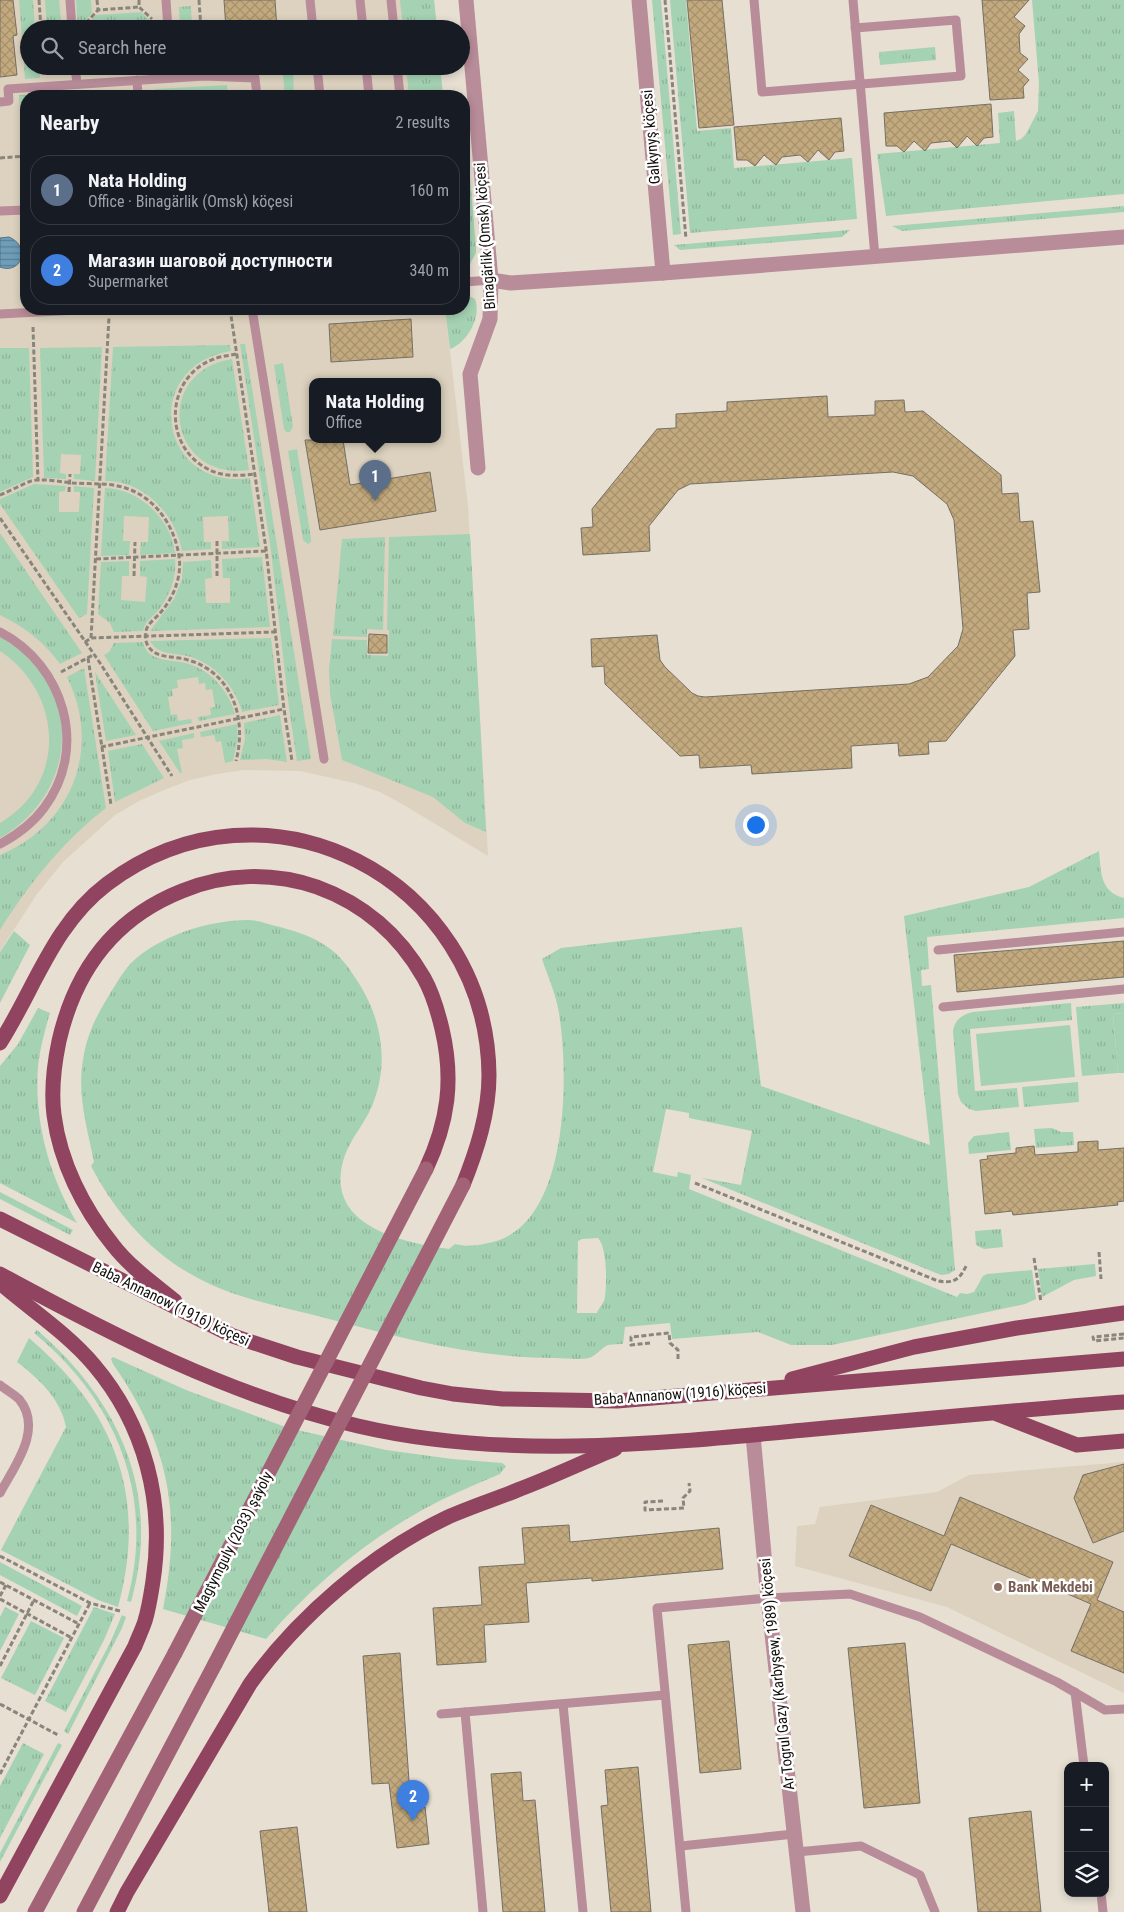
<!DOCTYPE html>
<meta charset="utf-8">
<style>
body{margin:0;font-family:"Roboto Condensed",sans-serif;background:#20242c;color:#f1f3f6}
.controls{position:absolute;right:15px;bottom:15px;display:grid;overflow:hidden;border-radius:10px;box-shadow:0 2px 8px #0003}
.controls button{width:45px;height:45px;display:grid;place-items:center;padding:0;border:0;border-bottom:1px solid #363941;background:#171b24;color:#f1f3f6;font:25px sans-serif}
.you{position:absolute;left:755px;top:824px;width:18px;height:18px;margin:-12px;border:4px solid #fff;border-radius:50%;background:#1a73e8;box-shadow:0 0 0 8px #1a73e833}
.badge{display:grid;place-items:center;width:32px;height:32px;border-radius:50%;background:#b0a1d9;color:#fff;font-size:16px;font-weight:700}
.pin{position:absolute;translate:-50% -41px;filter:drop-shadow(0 1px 2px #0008)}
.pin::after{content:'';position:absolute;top:26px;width:18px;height:15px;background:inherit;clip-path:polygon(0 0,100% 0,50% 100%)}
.popup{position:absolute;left:309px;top:378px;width:132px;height:65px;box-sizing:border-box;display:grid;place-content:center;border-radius:10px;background:#171b24;filter:drop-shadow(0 1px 4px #0005);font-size:16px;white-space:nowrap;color:#9ea1a6}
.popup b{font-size:19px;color:#f1f3f6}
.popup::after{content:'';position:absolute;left:50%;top:100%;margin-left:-10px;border:10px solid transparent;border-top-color:#171b24}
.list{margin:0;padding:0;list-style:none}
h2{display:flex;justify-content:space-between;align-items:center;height:65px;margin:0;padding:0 20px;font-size:21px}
h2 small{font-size:16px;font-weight:400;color:#9ea1a6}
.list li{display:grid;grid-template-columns:32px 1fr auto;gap:15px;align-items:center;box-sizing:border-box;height:70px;margin:0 10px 10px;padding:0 10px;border:1px solid #363941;border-radius:20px}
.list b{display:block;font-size:19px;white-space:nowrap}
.list p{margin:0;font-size:16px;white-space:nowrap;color:#9ea1a6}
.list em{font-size:16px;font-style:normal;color:#9ea1a6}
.icon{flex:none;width:28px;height:28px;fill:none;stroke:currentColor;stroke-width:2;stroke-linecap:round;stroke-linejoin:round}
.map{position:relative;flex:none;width:1124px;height:1912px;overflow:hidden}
.search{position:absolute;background:#171b24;box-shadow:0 2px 8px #0003;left:20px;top:20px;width:450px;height:55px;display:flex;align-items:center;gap:12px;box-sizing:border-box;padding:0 18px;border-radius:28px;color:#9ea1a6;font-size:19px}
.panel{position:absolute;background:#171b24;box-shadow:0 2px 8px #0003;left:20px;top:90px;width:450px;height:225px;border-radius:20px}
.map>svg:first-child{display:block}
.built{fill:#ddd2bf;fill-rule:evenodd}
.grass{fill:url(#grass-tufts);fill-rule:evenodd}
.park{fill:#a5d2b3}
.water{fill:url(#water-rules);stroke:#537386}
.building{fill:url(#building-cross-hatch);stroke:#756f64}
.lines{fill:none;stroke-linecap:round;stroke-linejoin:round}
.path{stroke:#8a857c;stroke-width:3;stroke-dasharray:5 2.5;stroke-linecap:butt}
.lane{stroke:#b88c99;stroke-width:9}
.street{stroke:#b88c99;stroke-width:15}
.secondary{stroke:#a26377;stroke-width:15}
.primary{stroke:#90445f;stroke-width:15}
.secondary-bridge{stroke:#a26377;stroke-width:15}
.education-dot{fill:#8d6e63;stroke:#fff;stroke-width:2}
.labels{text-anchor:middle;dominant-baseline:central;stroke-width:5;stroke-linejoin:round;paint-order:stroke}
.street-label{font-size:15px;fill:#110f0b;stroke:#fff}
.education-label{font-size:15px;font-weight:bold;fill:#785e54;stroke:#fff;text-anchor:start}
</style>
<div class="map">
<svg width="1124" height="1912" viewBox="0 0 1124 1912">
<defs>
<pattern id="grass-tufts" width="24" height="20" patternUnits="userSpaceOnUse" patternTransform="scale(1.25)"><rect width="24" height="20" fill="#a5d2b3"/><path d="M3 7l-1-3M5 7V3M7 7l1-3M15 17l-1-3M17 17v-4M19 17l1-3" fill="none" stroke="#8db399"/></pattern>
<pattern id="water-rules" width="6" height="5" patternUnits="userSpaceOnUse" patternTransform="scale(1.25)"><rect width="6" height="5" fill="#6f9eba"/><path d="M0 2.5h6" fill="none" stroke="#5a7f95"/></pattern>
<pattern id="building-cross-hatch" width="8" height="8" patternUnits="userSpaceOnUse" patternTransform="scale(1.25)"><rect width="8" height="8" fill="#c3aa7e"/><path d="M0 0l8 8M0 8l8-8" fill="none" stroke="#a6916c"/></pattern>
</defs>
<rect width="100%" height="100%" fill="#e6dfd2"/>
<!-- built -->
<g class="built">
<path d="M0,0h434l3,29h-408v37h411l3,30h-417v213h419l23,197 20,350 -84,-51 -24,-13 -26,-9 -54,-12 -56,-1 -27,4 -27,6 -26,10 -25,11 -24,14 -52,47 -26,32 -37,57zM312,382h126v58h-126z"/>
<path d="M1124,1462v231l-177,-86 -152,-41 2,-40 18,-2 5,-17 117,-15 32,-17z"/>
</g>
<!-- grass -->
<g class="grass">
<path d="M19,0h14l2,29h-6v37h10l1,12 -15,1z"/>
<path d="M45,0h14l3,29h-15z"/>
<path d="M76,0h15l1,13 -14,16z"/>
<path d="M400,0h34l3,29h-34z"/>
<path d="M652,0h9l20,234 -8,1z"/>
<path d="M670,0h16l11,131 34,-3 3,40 118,-10 5,61 -167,14z"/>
<path d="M1032,0h92v194l-238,22 -9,-62 123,-11 -2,-30 16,-2 2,30 5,-2 5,-5 12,-23 1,-28z"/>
<path d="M191,6l1,23h-12l-1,-22z"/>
<path d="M141,12l16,15 -74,2 13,-14z"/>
<path d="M935,47l1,13 -56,5 -1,-13z"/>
<path d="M282,66h11l1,30h-9z"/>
<path d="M406,66h34l3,30h-34z"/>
<path d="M227,85l1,11h-81l4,-5 5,-2z"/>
<path d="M118,90l10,6h-102v53h-4l-3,-54z"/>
<path d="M464,107l12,140v6l-6,11 -6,-69z"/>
<path d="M1124,206v6l-222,19 -10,-5z"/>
<path d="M850,230l-8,7 -162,13 -6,-5z"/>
<path d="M469,296l6,3c7,18 -8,44 -25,50l-5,-40h19v-12z"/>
<path d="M240,344h5l66,415 -14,2 -8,-53 -18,-157z"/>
<path d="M230,345l1,6c-92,15 -72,141 19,127l10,69 -38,2v-8h7l-1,-25 -25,1 1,25h7v7l-29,2c-7,-37 -37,-70 -77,-70l8,-134z"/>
<path d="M102,347l-7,134 -21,-2v-5h6l1,-19 -20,-1 -1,19 6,1v5l-22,-1 -4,-130z"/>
<path d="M0,348h29l4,129 -33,15z"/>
<path d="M232,359l17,111c-80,12 -98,-98 -17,-111z"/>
<path d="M283,363l10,64 -3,5h-4l-2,-3 -10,-64z"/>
<path d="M297,449l14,90v3l-3,2 -5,-4 -15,-89z"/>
<path d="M34,484l32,2 -1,5 -6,1v20h20l1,-20h-6v-6l20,2 -7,126 -8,4 -79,-114v-5z"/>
<path d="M105,488c35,1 66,31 70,65l-35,2 1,-13h7l1,-25 -25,-1 -1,25h7l-1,14 -28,1z"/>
<path d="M0,533l82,120 -22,11c-16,-22 -35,-37 -60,-49z"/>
<path d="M470,534l16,298 -21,-9 -32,-26 -91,-37 -12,-66 -1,-24 3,-31 35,1v15l21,1 1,-26h-2l2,-93z"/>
<path d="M385,537l-2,93 -16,-1v8l-34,-1 9,-97z"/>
<path d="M262,557l8,70 -120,4 24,-32 8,-20 1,-17 28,-2 1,18 -7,1 1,24h24v-25h-7l-1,-19z"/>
<path d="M175,559c2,19 -6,39 -18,53 -6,6 -12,10 -14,19l-29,1 -4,-9 -12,-9 3,-52 28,-1v15h-7l-1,24 24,2 2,-25 -7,-1v-15z"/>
<path d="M271,638l8,67 -37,7c-6,-24 -26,-47 -51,-55 -15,-5 -32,0 -41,-16z"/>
<path d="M143,642c5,22 29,16 46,22 22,7 40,27 46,50l-36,7 -1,-4 13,-2 -1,-7 5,-1 -3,-18 -6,1 -1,-7 -6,1 -1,-7 -21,3 1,8 -6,1 1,7 -5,1 3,18 6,-1 1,7 13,-2 1,4 -39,8 -49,-76 5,-3 5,-9z"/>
<path d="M84,668l22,140c-42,32 -78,77 -106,122v-75c73,-30 102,-108 67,-178z"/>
<path d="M95,672l41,63 -30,6z"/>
<path d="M280,715l7,47 -20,-3 -27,1 5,-21 -1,-16z"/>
<path d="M237,724l1,14 -5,23 -8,2 -4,-22 -5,1 -2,-7 -13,2 -1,-5z"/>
<path d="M194,733v5l-12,2 1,8 -6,1 5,24h-2l-21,-32z"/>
<path d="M142,744l22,34 -49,24 -7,-51z"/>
<path d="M1099,851c2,21 1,41 25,47v20l-197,19 2,32 -8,1 1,16 9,-1 24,285 -6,4 -8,1 -239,-97 39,7 11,-54 -63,-13v-5l-23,-4 -13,63 24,5 1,-5 13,3 -2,14 268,108 3,-4 7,1 7,-2 9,-16 4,-2 45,-4 4,29 -11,5 -193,41h-41l-33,-13 -86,7 -2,-16 -45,4 -2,17c-4,0 -10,0 -15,1 -7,3 -12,11 -19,13 -10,2 -24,0 -34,0 -83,0 -161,-22 -241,-43 -40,-10 -82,-18 -118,-38 -47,-25 -81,-65 -105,-111l3,-4c-7,-35 -17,-67 -11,-102 3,-21 11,-40 22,-58 8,-13 15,-26 25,-38 28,-28 79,-44 118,-44 11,0 22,5 32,7 18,5 34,10 49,21 11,8 18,17 25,28 26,37 36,82 20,125 -7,20 -22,35 -29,54 -24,69 53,87 104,94l6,-5c12,3 21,2 33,-1 82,-14 81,-167 71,-230 -3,-19 -11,-36 -17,-54l19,-11 181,-21 19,159 169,59 -26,-229 125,-29zM598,1238c9,9 9,45 7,58 0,7 -6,11 -8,17h-20l1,-72 4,-2z"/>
<path d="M14,931l16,14 -30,58v-51z"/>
<path d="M1071,1003l1,17 -102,9 5,62 42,-3 2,19 -43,4 -7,-2 -8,-7 -3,-8 -5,-62c1,-12 10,-18 20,-20z"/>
<path d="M1124,1003v10l-11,1 5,59 -36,3 -6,-69z"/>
<path d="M38,1008l12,5c-5,17 -10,35 -12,53 -4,56 11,109 39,157l-77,-40v-117l18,-22z"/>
<path d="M1078,1082l1,20 -55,5 -2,-20z"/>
<path d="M1052,1128l9,4h12l1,13 -38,3 -2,-19z"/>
<path d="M1009,1132l2,18 -42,4 -1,-11 6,-7z"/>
<path d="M0,1192l73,38 -3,5 -70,-36z"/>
<path d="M1001,1229l2,18 -19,2 -8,-4 -1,-14z"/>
<path d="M1095,1264l1,12 -22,4 -32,17 -4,-28z"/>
<path d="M37,1330c82,71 125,162 94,272l-4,-1c29,-105 -11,-201 -93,-268z"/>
<path d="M29,1338c86,73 119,158 89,269l-20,-7 -97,-50 65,-123c-5,-28 -28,-49 -49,-65z"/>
<path d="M113,1357l73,33 102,38 98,22 66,9 50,4 4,3 -6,8c-26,11 -52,22 -76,35 -60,33 -113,78 -158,130l-103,-30c19,-96 6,-165 -50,-245l-2,-5z"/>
<path d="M0,1562l82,44 -5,10 -77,-41z"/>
<path d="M5,1607l14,7 -19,37v-34z"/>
<path d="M94,1607l21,7 -11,26 -38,72 -21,-11z"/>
<path d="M122,1615l4,2 -4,11 -54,106 -4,-3 46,-88z"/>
<path d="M31,1621l33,17 -29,57 -34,-17z"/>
<path d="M23,1743l21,11 -44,84v-52z"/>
<path d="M58,1743l4,2 -62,117v-9z"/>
</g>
<!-- park -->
<g class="park">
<path d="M0,637c11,7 22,13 31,23 54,56 34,142 -31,178v-15c68,-40 63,-130 0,-172z"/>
<path d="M1124,1013v60h-6l-5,-59z"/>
<path d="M1070,1025l5,52 -94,9 -5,-52z"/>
</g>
<!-- water -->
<path class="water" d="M9,237c23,10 12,38 -9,30v-29z"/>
<!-- building -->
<g class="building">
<path d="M0,0h13l4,35 -4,1 4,39 -17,2z"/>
<path d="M224,0h51l2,29h-51z"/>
<path d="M687,0h35l12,125 -35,3z"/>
<path d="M982,0h47l-15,17 11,9 -6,8 1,19 8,6 -10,11 11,10 -6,7 1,11 -34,2z"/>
<path d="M991,104l2,33 -9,1 -7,8 -10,-10 -10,12 -7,-7 -19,2 -6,8 -11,-10 -10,11 -7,-6h-11l-2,-33z"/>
<path d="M841,118l3,33 -9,1 -6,8 -11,-10 -10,12 -8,-7 -18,2 -6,8 -12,-10 -9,11 -8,-6h-10l-3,-33z"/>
<path d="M411,319l2,38 -82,5 -2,-38z"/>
<path d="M827,396l1,21 47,-2v-14l29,-1 1,12 18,-1 78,64 1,19 16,-1 2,29 13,-1 7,71 -13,1 2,36 -16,1 2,26 -69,85 -18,1 1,12 -30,2 -1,-13 -47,3 1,22 -100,6 -1,-9 -51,3 -1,-13 -19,1 -75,-72 -1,-18 -12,1 -1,-28 66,-4 3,25 5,7 27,26 6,3 7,1 204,-13 19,-7 30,-31 5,-17 -9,-109 -7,-16 -34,-28 -20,-4 -203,12 -12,6 -29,36 1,25 -67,4 -2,-27 12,-1 -1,-18 65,-80 19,-1v-14l51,-3v-9z"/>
<path d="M305,440h38l7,45 80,-13 6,39 -116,19z"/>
<path d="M369,634l18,1v18h-19z"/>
<path d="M1124,941v36l-167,15 -3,-37z"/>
<path d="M1098,1141v9l26,-2v53l-7,1 1,3 -105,10 -1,-4 -27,3 -5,-54 8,-1 -1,-3 29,-3v-5l18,-2 1,9 43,-3v-10z"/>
<path d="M1124,1464v67l-31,12 -19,-45 9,-23z"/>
<path d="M960,1497l153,65 -16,38 27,12v61l-53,-22 20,-47 -140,-60 -20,47 -82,-35 22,-51 73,31z"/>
<path d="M569,1525l1,17 149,-14 4,41 -131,12v-3l-66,5 3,39 -45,3 2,37 -49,3 -4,-57 49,-3 -3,-38 46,-3 -3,-36z"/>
<path d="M729,1641l12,128 -41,4 -12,-128z"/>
<path d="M905,1643l15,160 -56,5 -16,-160z"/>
<path d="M400,1653l11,156 14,-2 4,37 -32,4 -8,-65 -17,1 -9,-128z"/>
<path d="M638,1767l13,145h-40l-10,-106 7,-1 -3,-35z"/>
<path d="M521,1772l2,29 12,-1 10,112h-42l-12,-138z"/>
<path d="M1031,1811l10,101h-63l-9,-94z"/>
<path d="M297,1827l10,85h-38l-9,-81z"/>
</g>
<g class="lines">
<!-- path -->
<g class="path">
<path d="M39,0l2,29"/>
<path d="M97,0l1,10 41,-3"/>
<path d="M139,0v7l13,12"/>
<path d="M199,0l2,29"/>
<path d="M665,0l21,239"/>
<path d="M86,23l12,-13"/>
<path d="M45,66v7"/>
<path d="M0,158l26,-2"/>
<path d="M230,309l36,240 18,160 8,52"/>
<path d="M33,327l5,154"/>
<path d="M236,354c-7,2 -15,2 -22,5 -48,17 -52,85 -8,109 15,9 32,8 48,6"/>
<path d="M69,492l1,-18"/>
<path d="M0,495c10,-4 21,-10 31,-14 10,-3 31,1 42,2 15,1 31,0 45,3 34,7 56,37 61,70 3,20 -5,41 -18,56 -4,5 -10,9 -13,14 -3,4 -3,14 -1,18 8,16 26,11 41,16 45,13 59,59 48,101"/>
<path d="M0,518l100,145 72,113"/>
<path d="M217,541v37"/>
<path d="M96,559l170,-8"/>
<path d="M134,576l1,-34"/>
<path d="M91,638l18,-321"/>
<path d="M85,642l6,-4 184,-6"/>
<path d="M88,658l23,147"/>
<path d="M61,672l32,-17"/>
<path d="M101,747l183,-38"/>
<path d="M695,1183l243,98c17,3 22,-2 29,-17"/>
<path d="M1099,1252l2,27"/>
<path d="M1034,1258l7,44"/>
<path d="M1124,1334l-31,3 1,4 30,-3"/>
<path d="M650,1343l-19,2v-8l38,-4 1,10 8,7v9"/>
<path d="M663,1501l-18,1v8l39,-2 -1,-10 7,-7 -1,-8"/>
<path d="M0,1556l90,47 30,8"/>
<path d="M0,1582l79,42"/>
<path d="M0,1596l6,-11"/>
<path d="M0,1599l72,39"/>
<path d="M0,1666l34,-66"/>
<path d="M0,1704l58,31"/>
<path d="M0,1774l90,-171"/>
</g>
<!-- lane -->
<g class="lane">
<path d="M70,0l2,29"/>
<path d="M166,0l2,29"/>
<path d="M310,0l3,29"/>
<path d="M360,0l3,29"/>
<path d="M391,0l3,29"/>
<path d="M754,0l8,92 199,-16 -5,-56 -101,8"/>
<path d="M853,0l22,257"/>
<path d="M75,66l2,18"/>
<path d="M170,66l1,12"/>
<path d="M317,66l3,30"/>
<path d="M366,66l3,30"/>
<path d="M397,66l3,30"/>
<path d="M137,80l1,16"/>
<path d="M0,102l9,-1 -1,-12 196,-13 51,2 2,18"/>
<path d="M0,211l26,-1"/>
<path d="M464,282l27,-2"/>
<path d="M252,309l72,450"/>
<path d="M0,314l97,-5"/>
<path d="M0,632c64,33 89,116 44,176 -12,16 -27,27 -44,36"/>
<path d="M938,950l186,-18"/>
<path d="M943,1007l181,-18"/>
<path d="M0,1385c6,5 14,9 19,14 25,30 -5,68 -19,94"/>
<path d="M1075,1692l9,74"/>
<path d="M563,1704l20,208"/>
<path d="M465,1712l18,200"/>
<path d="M441,1714l224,-19"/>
<path d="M681,1846l113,-12"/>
<path d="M797,1852l64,-6 59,29 15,37"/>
<path d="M1101,1893l2,19"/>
<path d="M686,1912l-29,-304 111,-10 82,-4 70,23 137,65 48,28 19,-1"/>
</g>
<!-- street -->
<g class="street">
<path d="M466,0l25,280 -1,39 -20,55 8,94"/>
<path d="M639,0l24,273"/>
<path d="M491,280l20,3 152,-10 461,-36"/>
<path d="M753,1435l15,163 35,314"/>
</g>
<!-- secondary -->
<g class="secondary">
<path d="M35,1912l140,-259"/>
<path d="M84,1912l131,-248"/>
</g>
<!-- primary -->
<g class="primary">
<path d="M0,1043c35,-55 53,-118 107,-159 159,-120 380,-6 382,191 0,38 -12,75 -26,110"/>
<path d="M0,1219l233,117 64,21 124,31 32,6 50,5 114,2 507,-42"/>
<path d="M0,1274c114,62 231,122 358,152 146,34 299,18 447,4 106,-10 212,-20 319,-28"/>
<path d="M0,1283c31,27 67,50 94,82 51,60 71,138 59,216 -2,13 -4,27 -8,40 -3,9 -7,17 -10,25l-135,250"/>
<path d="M175,1301c-22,-18 -45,-34 -62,-56 -30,-37 -53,-83 -59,-130 -3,-24 0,-50 5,-74 16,-70 55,-123 123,-150 43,-18 91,-19 135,-4 47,17 83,49 107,91 9,16 14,34 18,51 12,51 6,93 -16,140"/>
<path d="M792,1379l122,-32 103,-19 107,-15"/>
<path d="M997,1414l80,31 47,-4"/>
<path d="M117,1912l10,-20 123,-208c48,-67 121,-130 196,-166 24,-11 50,-19 74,-29 32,-12 63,-27 95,-40"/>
</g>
<!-- secondary-bridge -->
<g class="secondary-bridge">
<path d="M175,1653l251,-484"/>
<path d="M215,1664l248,-479"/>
</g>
</g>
<!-- markers -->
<circle class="education-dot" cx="998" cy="1587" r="5"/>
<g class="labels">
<!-- street labels -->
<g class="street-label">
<text transform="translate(651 137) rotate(-95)">Galkynyş köçesi</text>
<text transform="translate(485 236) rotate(-94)">Binagärlik (Omsk) köçesi</text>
<text transform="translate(171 1304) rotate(26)">Baba Annanow (1916) köçesi</text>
<text transform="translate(680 1394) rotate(-4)">Baba Annanow (1916) köçesi</text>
<text transform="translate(233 1542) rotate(-63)">Magtymguly (2033) şaýoly</text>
<text transform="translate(777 1674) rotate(-96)">Ar Togrul Gazy (Karbyşew, 1989) köçesi</text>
</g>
<!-- education labels -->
<g class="education-label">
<text x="1008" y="1587">Bank Mekdebi</text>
</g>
</g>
</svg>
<div class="controls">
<button>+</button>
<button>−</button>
<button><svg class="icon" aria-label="layers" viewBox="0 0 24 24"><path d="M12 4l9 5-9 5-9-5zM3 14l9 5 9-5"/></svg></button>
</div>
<div class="you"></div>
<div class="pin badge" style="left:375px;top:501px;background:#5c6f8a">1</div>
<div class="popup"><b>Nata Holding</b>Office</div>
<div class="pin badge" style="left:413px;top:1821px;background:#3f7fe0">2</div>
<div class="search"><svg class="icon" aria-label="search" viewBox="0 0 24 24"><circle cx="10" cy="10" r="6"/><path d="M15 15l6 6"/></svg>Search here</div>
<section class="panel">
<h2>Nearby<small>2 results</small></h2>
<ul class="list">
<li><span class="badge" style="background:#5c6f8a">1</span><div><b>Nata Holding</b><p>Office · Binagärlik (Omsk) köçesi</p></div><em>160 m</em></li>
<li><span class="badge" style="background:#3f7fe0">2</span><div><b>Магазин шаговой доступности</b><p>Supermarket</p></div><em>340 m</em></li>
</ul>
</section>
</div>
